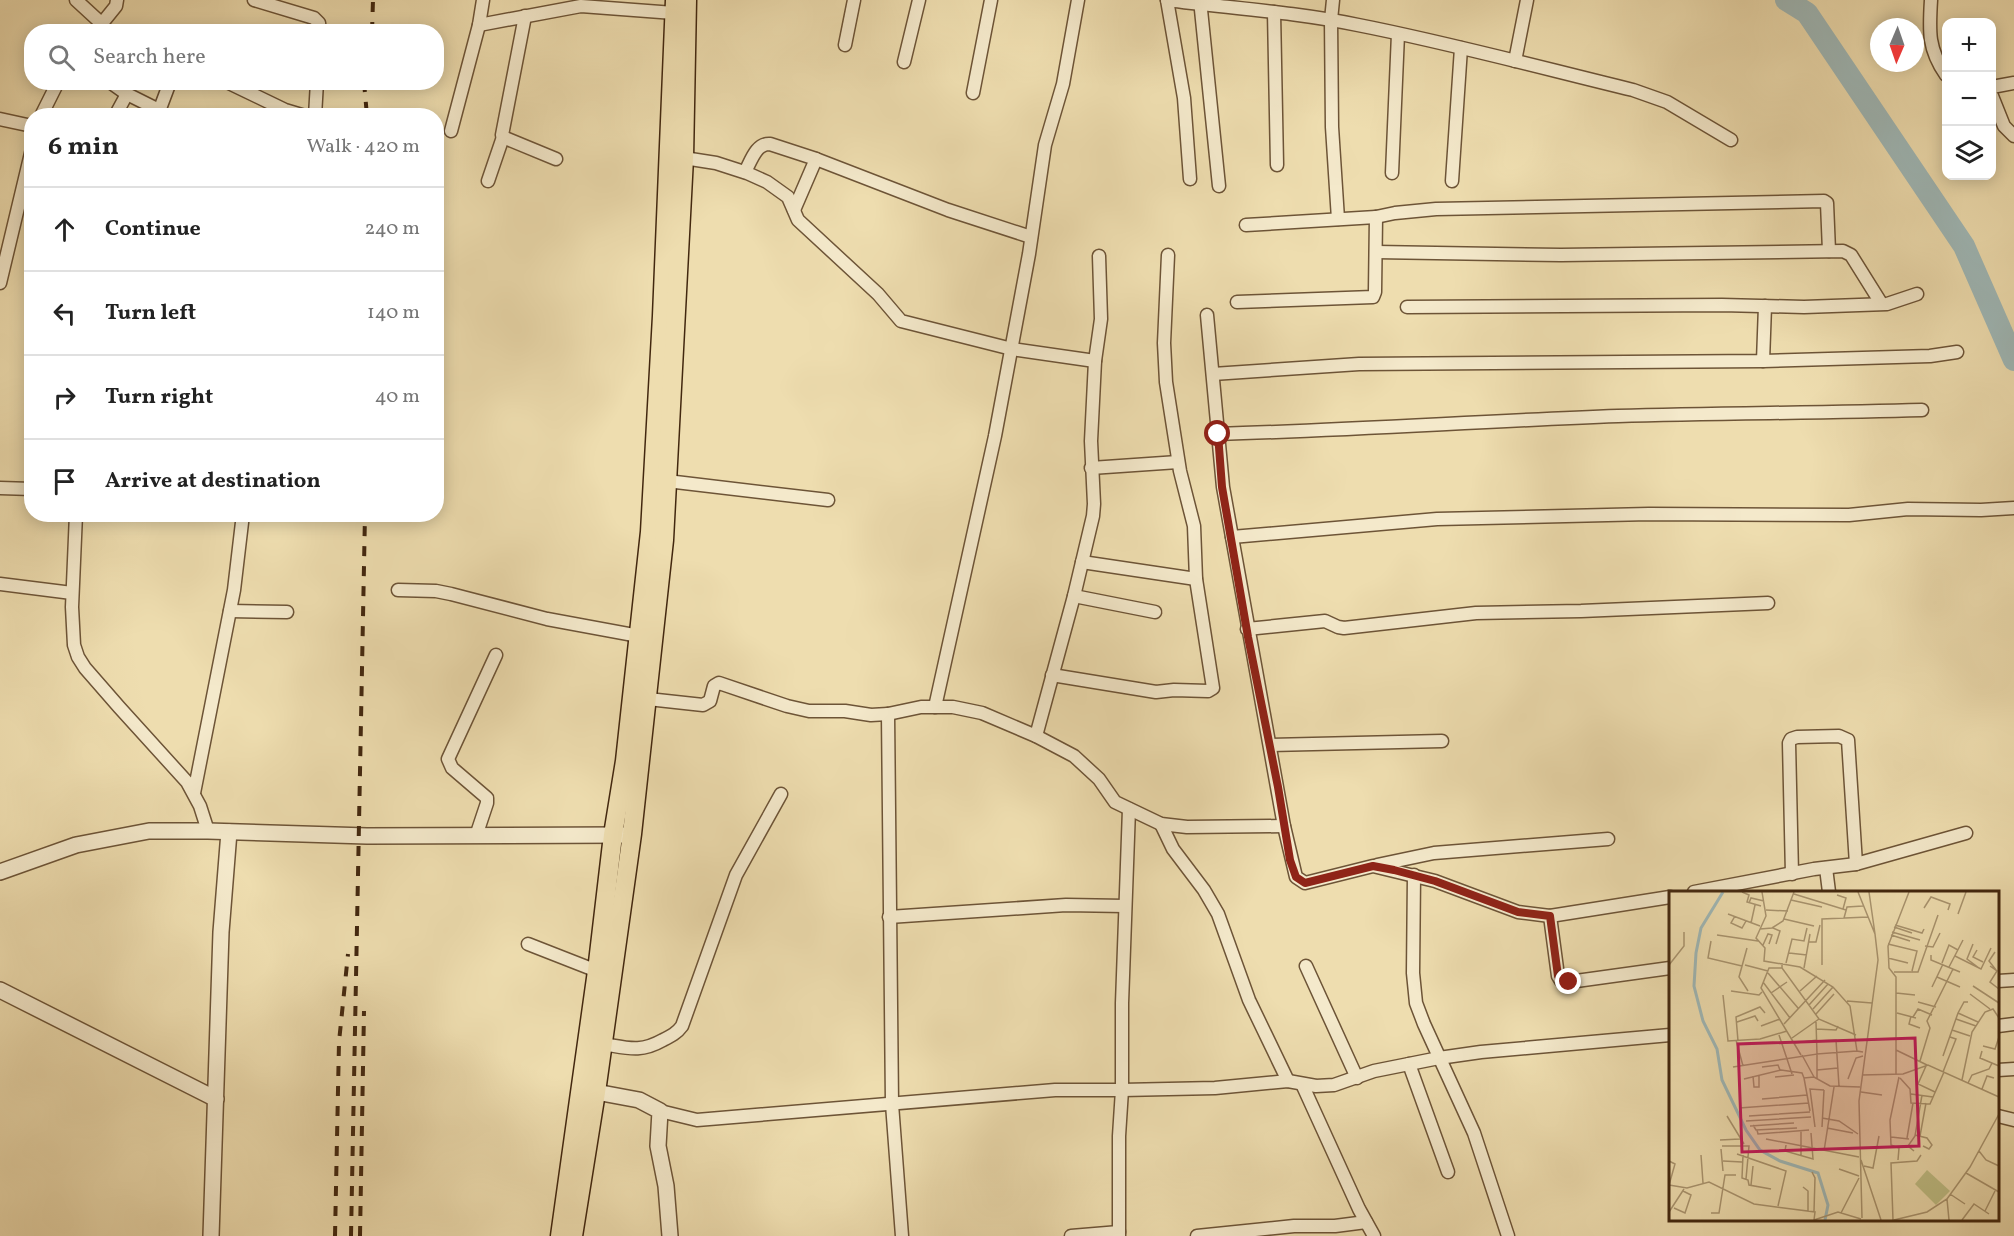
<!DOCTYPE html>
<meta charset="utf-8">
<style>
body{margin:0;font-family:Vollkorn,serif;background:#f2f2f2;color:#222}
.controls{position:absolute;right:18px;top:18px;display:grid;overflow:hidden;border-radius:12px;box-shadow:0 3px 15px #0003}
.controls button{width:54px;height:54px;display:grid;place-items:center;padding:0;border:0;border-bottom:2px solid #e0e0e0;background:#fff;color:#222;font:30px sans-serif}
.compass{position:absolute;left:1870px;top:18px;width:54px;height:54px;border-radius:50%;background:#fff;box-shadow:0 3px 15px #0003;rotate:182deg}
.stop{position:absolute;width:18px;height:18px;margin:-14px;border:4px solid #8f2418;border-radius:50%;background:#fff}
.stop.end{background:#8f2418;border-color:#fff;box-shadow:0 2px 6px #0008}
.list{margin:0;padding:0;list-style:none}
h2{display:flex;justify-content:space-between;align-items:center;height:78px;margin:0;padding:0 24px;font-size:26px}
h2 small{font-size:20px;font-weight:400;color:#767676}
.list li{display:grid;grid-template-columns:39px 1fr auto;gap:18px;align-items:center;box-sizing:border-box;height:84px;padding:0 24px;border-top:2px solid #e0e0e0}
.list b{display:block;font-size:22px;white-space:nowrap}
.list em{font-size:20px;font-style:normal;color:#767676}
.icon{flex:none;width:33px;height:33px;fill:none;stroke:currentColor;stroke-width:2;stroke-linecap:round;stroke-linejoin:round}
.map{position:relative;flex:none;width:2014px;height:1236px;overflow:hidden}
.search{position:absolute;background:#fff;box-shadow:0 3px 15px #0003;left:24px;top:24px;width:420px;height:66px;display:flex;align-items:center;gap:15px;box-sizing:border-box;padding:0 21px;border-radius:24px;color:#767676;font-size:22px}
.panel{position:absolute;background:#fff;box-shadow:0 3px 15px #0003;left:24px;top:108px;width:420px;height:414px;border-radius:24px}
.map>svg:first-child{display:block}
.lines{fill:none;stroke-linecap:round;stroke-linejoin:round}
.river{stroke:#9fb8b7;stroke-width:22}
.minor-casing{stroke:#6d5437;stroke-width:15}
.tertiary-casing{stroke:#6d5437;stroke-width:18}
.primary-casing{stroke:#42270f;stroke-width:21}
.minor{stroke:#f4e9cb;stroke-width:12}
.tertiary{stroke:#f4e9cb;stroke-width:15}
.primary{stroke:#eeddaf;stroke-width:18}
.rail{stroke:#42270f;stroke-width:4;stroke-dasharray:10 10;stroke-linecap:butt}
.route{stroke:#8f2418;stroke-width:8}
.inset-river{fill:none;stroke:#9fb8b7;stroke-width:3}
.inset-road{fill:none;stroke:#a9946f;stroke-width:1.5}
.view{fill:#c2185b;fill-opacity:0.15;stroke:#c2185b;stroke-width:3}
.inset-edge{fill:none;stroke:#42270f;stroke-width:3}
</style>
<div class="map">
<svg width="2014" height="1236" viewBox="0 0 2014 1236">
<rect width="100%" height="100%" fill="#eeddaf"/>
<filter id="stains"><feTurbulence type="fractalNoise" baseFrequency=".00333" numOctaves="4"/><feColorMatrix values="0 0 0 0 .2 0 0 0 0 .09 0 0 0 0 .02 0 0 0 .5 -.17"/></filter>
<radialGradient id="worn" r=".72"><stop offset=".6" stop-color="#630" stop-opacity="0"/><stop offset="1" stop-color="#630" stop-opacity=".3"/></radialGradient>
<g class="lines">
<!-- river -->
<path class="river" d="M1786,0l21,13 157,233 50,114"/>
<!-- minor casing -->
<g class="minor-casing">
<g id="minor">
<path d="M76,0l25,23"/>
<path d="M254,0l60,18 5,5 1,9"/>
<path d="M1167,0c63,8 128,12 191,25 92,18 184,43 275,65l34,12 64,38"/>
<path d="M1167,0l17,98 6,81"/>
<path d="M1200,0l19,186"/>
<path d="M1333,0l-2,20 1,107 6,92"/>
<path d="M1931,0c-2,32 -3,49 15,75"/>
<path d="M1274,12l3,153"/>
<path d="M525,16l-23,119 3,3 51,21"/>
<path d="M479,25l102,-19 93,7"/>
<path d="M95,32l21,-26 1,-6"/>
<path d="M845,45l9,-45"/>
<path d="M1515,61l12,-61"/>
<path d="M904,62l15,-62"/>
<path d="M110,82l17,12 30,15 4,-3 9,-24"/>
<path d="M227,82l58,28 20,6"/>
<path d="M1992,87l22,-4"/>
<path d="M973,93l18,-93"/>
<path d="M1992,96l12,30 10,10"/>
<path d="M41,116l17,-34"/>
<path d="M115,116l12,-22"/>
<path d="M315,116l2,-34"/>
<path d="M0,119l32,7"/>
<path d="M451,131l28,-106 4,-25"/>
<path d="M684,158l32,5 31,10 20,9 21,15 10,23 80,74 23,27 111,28 83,12"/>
<path d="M745,172c6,-11 11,-29 25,-28l46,15 132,51 83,27"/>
<path d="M1392,173l6,-139"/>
<path d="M488,181l15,-44"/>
<path d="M1452,181l9,-133"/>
<path d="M794,210l22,-51"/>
<path d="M1246,225l130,-8 19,-4 41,-4 388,-8 3,2 2,48"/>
<path d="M1376,252l185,3 282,-4 8,4 30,48"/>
<path d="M0,283l32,-134"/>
<path d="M1237,302l136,-5 2,-5 1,-75"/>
<path d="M1407,307l315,-2 82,2 83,-3 30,-10"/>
<path d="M1207,315l16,172 61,339 12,51 9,6 68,-17 62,15 83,31 32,4 120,-19"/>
<path d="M1763,361l2,-55"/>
<path d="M1213,374l146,-10 404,-3 167,-5 27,-4"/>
<path d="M1218,434c134,-4 267,-13 400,-18 101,-3 203,-3 304,-6"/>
<path d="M1091,468l87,-6"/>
<path d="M667,481l161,19"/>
<path d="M0,488l32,1"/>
<path d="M76,514l-4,93 2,38 4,12 7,11 34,39 68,75 13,24 8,25"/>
<path d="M1232,537l205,-18 212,-5 200,1 59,-6 73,1 33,-2"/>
<path d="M1082,562l114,17"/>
<path d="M0,584l72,9"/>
<path d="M398,590l38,1 15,3 96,25 92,17"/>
<path d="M1074,596l81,16"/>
<path d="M230,611l57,1"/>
<path d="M1247,629l78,-8 13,6 6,1 132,-15 105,-2 187,-8"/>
<path d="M1052,675l104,17 18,-2 34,1 5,-3 -17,-109 -2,-53 -14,-55 -14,-89 -2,-39 4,-88"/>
<path d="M648,699l55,6 7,-4 4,-15 5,-3 68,23 22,5h36l26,4 17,-1 33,-7h32l29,6 54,23 38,20 25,23 16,23 46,22 26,3 97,-1"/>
<path d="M935,707l60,-271 34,-182 16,-109 18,-61 15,-84"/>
<path d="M888,714l4,390 10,132"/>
<path d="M1036,736l38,-140 19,-80 1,-12 -3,-63 4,-80 6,-42 -2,-63"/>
<path d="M1270,745l172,-4"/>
<path d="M194,793l40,-203 9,-76"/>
<path d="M1129,809l-7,194v87l93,-2 73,-7 28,5 18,-1 40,-14 65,-13 42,-6 189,-17"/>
<path d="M1161,824l12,25 31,41 14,24 31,86 39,81"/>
<path d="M476,836l11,-33v-5l-35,-30 -4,-9 48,-104"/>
<path d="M1377,865l57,-12 174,-14"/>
<path d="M1826,868l3,24"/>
<path d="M1792,874l-3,-131 2,-4 6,-2 42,-1 9,4 8,124"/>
<path d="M1414,875l-1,98 3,30 8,21 50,109 34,103"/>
<path d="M1694,892l120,-23 42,-5 110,-31"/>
<path d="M1550,916l8,60 3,5 8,1 101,-14"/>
<path d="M889,917l177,-12 59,1"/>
<path d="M528,944l69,27"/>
<path d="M1306,966l51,112"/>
<path d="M1998,981l16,-1"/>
<path d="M1998,1026l16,-2"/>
<path d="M603,1044c25,4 37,9 60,-4 8,-4 14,-7 19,-14l54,-151 45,-81"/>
<path d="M1409,1064l39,108"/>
<path d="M1998,1070l16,-1"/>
<path d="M1302,1084l57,125 15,27"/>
<path d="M660,1111l37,9 358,-30h67l-3,46v100"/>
<path d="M1998,1116l16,4"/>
<path d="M1071,1236l48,-4"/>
<path d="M1197,1236l97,-10h41l31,-4"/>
</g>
</g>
<!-- tertiary casing -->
<g class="tertiary-casing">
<g id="tertiary">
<path d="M0,872l76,-27 73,-14h59l159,5 256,-1"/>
<path d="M0,990l216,109"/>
<path d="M596,1092l43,8 21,11 -2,35 8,40 4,50"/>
<path d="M211,1236l10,-304 8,-100"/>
</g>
</g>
<!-- primary casing -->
<g class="primary-casing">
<g id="primary">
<path d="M560,1236l37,-265 16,-136 12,-74 25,-229 12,-216 13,-316"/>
<path d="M573,1236l23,-144 36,-258 32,-294 20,-382 3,-158"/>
</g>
</g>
<!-- minor -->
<use href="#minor" class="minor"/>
<!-- tertiary -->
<use href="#tertiary" class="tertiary"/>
<!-- primary -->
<use href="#primary" class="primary"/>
<!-- rail -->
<g class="rail">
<path d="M372,32l1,-32"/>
<path d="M364,82l3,34"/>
<path d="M335,1236l4,-194 9,-88"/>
<path d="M351,1236l14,-722"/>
<path d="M360,1236l4,-225"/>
</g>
</g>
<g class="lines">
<!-- route -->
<path class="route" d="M1218,434l4,53 26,150 30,150 12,73 6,17 9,6 68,-17 21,4 41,11 83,31 32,4 8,60 3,5 8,1"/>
</g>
<!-- overview -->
<g transform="translate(1669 891)">
<rect width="330" height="330" fill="#eeddaf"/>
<path d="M258,279l23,21 -14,14 -21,-21z" fill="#bfbf86"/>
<path class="inset-river" d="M54,1l-22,36 -5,25 -2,33 9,35 14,28 5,31 24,50 14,20 20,11 38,12 10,32 -3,15"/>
<path class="inset-road" d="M73,1l7,3 -2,7 14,4M93,1l4,24 -10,22 9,10 -1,13 36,6 33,20 17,19 7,45 6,1M189,1l17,42 3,26 -19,141 3,117M200,1l6,42M125,3l52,16M168,4l9,3 -3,11M122,9l31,7M80,12l2,-5 13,3M255,17l7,-11 19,7 -2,6M97,19l22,1M59,23l32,12M289,23l8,-22M66,25l-4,7 11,5 4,-7M175,27l3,-11 16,-1M115,28l30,7M82,32l4,-18M226,34l27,8 2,-4M225,36l18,6M104,37l7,3 -4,13M91,38l12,-1 11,-7 11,-29M223,41l28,8M48,44l41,6M222,44l19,6M42,50l-3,17 34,8M139,51h8l4,-17M219,53l29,7 -5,20M304,53l-6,15 12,9M94,54l5,-11 4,1 -3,9M256,55l8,1 7,-14M78,57l-8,29 9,14M308,59l-4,7 10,5M326,61l-6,9 7,9M120,62l18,2M262,64v5l29,12M286,65l26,13 10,-21M219,67l20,5M113,72v5l37,51M117,72l6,-24 12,2 3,-13M273,72l7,-18 9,5M0,74l15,-19v-14M76,74l23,6M153,74v-46l46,-2M321,75l7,5 -7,11 9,7M280,76l14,-27M113,77h-13l-8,20 40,67M135,77l6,-34M225,81h24l20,-57M99,82l30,35M268,86l23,10M94,91l27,36M304,95l26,17M263,96l11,-23M62,100l28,4 3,-3M131,100l17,-15M102,102l16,-11M227,102l19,2M301,103l20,15M54,104l5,46 32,-2 27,-8M178,110l25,2M249,111l18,5M140,114l19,-21M144,118l20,-22M228,122l19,5M289,122l20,9M147,123l18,-20M242,125l-2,8 11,4M244,126l5,-8 14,6M287,128l20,7M68,131l18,-6 3,5M147,131l1,32 40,-3M115,133l41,-44M92,135l19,-7M147,138l20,1 2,-4M283,139l18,6M110,144l13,39M123,147l27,-19 37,16M67,149l7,26M69,150l-2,-24 24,-10 5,6M148,150l19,-1 3,46M126,152l22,-3M314,155l12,3 4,-12M227,159l31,15M313,160l-2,7 19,8M133,164l12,22M274,165l15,-43 6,-11h4M251,170l10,-33 -3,-7 26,-52M257,175l-8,18 17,8M64,176l84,-13v25M93,176l16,-2 2,5M148,179l21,-2M274,181l13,-33 -6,-2M227,183v-97l-7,-9 -1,-22 21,-54M193,184l41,-1 25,-9 71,32M84,185l1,11h5v-12M106,186l19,-2M135,187l6,33M231,187l10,11 1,14 19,1 14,-32M75,188l37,-9 21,3 2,5 10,-1 16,9 30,1M179,188l8,-21 7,-2M293,189l10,-48 13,-20 8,-3 6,9M299,192l4,-8 17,-6 3,-6M313,198l5,-13 7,2M192,201l21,3M242,203l22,3M93,208l45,-4M70,217l70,-5M58,225l17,28M80,225l61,-4M153,227l17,3 19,13M77,230l65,-4M84,234l3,5 41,-2M81,235l44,-3M146,236l-5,-38 14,1M153,236l2,-37M158,237l26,5M88,239l1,4 51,-4M132,240v25M246,244l12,3 5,7 -3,4 -6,-3M251,245l6,-33M222,246l18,2M238,247l6,-35M97,248l93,18M51,249l20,-1M117,254l-1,6 28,8 -2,-26M53,255h27l-3,33M52,258l2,22M155,260l10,-64M245,260l-6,-5 7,-10 7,-41M310,260l7,9 13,6M68,263l49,17 -8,35M32,264l2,28M74,264l-1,23 6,2 1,5 22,4M192,269l20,60M229,269l1,-12 -8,-3 -1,-25 9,-43M0,270l6,3 -6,21M54,270l19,1M195,275l9,2 6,-32M170,278l20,7M143,281l3,6 -1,33M297,282l33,19M0,294l18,3 22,-6 45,22 61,8 -1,8M82,294l2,-19M134,296l5,4v20M281,303l15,10M278,308l2,21M5,317l11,5 6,-18 -8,-4M316,320l10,-20M0,321l15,-23M42,322h8l6,-38h11M172,322l18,-35M145,329l24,-8 23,7M224,329l-2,-57 26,-2 4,-6M225,329l33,-8 20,-13 23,-32 29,-53M293,329l12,-16 15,10"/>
<path class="view" d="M246,147l4,108 -177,6 -4,-108z"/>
<rect width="330" height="330" class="inset-edge"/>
</g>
<rect width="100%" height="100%" filter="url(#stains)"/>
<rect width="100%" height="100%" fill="url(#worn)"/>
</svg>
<div class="controls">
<button>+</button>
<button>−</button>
<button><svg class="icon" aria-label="layers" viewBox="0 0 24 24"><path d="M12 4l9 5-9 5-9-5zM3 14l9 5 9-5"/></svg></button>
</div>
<svg class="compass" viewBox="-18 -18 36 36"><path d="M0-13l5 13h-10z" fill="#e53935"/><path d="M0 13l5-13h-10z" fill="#767676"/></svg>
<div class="stop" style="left:1218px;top:434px"></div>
<div class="stop end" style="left:1569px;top:982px"></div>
<div class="search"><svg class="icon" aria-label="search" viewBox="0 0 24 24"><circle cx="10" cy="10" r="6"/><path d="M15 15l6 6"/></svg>Search here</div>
<section class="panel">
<h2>6 min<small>Walk · 420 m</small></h2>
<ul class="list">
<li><svg class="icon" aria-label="ahead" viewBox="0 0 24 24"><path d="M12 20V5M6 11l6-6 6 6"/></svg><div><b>Continue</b></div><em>240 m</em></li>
<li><svg class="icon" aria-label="left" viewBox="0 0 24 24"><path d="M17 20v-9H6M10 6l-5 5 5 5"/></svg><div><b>Turn left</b></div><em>140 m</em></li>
<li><svg class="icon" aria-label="right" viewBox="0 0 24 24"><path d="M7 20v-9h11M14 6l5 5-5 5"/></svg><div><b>Turn right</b></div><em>40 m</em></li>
<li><svg class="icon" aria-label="arrive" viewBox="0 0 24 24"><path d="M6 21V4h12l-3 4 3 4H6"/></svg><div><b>Arrive at destination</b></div></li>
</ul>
</section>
</div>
